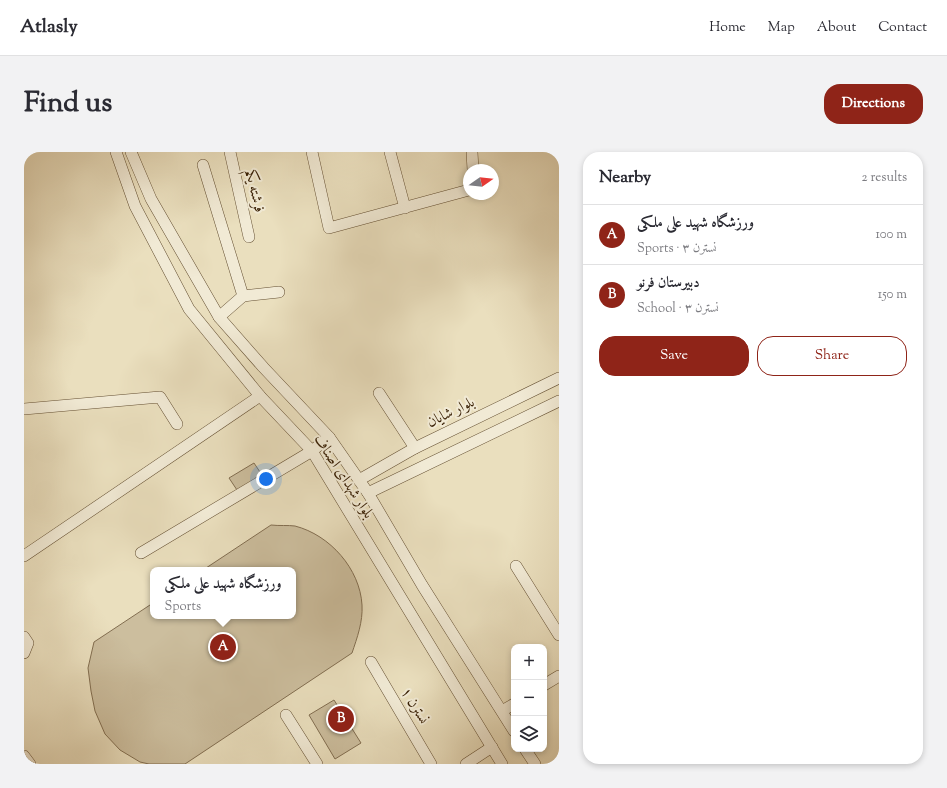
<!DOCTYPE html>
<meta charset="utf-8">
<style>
body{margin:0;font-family:"Sorts Mill Goudy",Amiri,serif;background:#f2f2f3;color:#2b2b33}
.controls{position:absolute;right:12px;bottom:12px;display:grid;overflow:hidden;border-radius:8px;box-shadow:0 2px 6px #0003}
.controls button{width:36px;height:36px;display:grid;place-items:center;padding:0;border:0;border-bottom:1px solid #e1e1e2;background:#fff;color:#2b2b33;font:20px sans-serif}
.compass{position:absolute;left:439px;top:12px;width:36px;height:36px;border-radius:50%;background:#fff;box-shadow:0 2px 6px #0003;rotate:76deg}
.you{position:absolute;left:242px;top:327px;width:14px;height:14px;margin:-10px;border:3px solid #fff;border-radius:50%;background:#1a73e8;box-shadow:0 0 0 6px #1a73e833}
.badge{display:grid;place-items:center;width:26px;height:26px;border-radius:50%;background:#8f2418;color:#fff;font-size:13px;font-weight:700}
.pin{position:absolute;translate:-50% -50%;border:2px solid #fff;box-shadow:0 1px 4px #0006}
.popup{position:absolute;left:126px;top:415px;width:146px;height:52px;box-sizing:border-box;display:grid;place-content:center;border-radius:8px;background:#fff;filter:drop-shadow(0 1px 3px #0005);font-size:13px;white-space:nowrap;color:#7c7c81}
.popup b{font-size:15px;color:#2b2b33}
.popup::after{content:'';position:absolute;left:50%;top:100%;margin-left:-8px;border:8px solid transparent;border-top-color:#fff}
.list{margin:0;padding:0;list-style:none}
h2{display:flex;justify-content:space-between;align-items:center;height:52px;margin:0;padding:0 16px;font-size:17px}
h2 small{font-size:13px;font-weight:400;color:#7c7c81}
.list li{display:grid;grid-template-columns:26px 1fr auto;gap:12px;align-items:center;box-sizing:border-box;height:60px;padding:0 16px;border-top:1px solid #e1e1e2}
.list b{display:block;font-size:15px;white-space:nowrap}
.list p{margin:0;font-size:13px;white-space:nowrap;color:#7c7c81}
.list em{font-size:13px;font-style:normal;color:#7c7c81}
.actions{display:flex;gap:8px;padding:12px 16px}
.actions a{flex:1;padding:9px 0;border:1px solid #8f2418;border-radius:16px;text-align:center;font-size:14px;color:#8f2418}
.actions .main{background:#8f2418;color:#fff}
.icon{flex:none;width:22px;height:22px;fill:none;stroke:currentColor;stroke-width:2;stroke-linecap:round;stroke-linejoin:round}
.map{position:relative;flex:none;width:535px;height:612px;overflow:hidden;border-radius:16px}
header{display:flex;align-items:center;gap:24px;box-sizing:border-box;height:56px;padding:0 20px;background:#fff;border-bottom:1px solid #e1e1e2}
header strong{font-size:19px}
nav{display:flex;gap:22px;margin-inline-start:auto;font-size:14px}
.intro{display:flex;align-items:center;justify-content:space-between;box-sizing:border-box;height:96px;padding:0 24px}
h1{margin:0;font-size:28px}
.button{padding:10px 18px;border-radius:16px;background:#8f2418;color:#fff;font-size:14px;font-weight:700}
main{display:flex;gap:24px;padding:0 24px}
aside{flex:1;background:#fff;border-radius:16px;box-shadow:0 2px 6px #0003}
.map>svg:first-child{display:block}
.green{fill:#ccbe9e;stroke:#826e51}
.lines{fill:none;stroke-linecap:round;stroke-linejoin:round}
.minor-casing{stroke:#644f32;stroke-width:12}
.minor{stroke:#f1ead5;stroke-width:11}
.labels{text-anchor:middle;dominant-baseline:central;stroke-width:4;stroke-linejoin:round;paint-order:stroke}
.street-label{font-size:15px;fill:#381f04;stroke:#f1ead5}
</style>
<header>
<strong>Atlasly</strong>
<nav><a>Home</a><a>Map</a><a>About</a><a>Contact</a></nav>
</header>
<div class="intro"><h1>Find us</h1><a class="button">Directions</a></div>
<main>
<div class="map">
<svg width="535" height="612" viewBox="0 0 535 612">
<rect width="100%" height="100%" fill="#eadfbe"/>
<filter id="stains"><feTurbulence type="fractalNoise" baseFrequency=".005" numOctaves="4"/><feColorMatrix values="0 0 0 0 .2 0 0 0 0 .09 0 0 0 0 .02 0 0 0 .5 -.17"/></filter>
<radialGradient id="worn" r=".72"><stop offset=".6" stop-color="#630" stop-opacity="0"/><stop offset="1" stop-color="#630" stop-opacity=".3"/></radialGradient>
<!-- green -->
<g class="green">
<path d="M230,311l8,12 -25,15 -8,-12z"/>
<path d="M247,373c8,1 17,0 24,1 35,9 65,43 67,79 1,17 -5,33 -10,48l-167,111h-36l-9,-2 -20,-12 -15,-16 -10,-23 -4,-20 -3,-23 6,-26 59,-39v13h140v-46h-90z"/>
<path d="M310,548l27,43 -26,16 -26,-44z"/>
</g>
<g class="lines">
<!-- minor casing -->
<g class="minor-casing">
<g id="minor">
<path d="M92,0l19,54 54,103 71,87 52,55 190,313"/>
<path d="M107,0l20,47 68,118 44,50 66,70 39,56 54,92 92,146"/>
<path d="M206,0l19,85"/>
<path d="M288,0l17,76 140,-38"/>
<path d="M366,0l15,56"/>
<path d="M448,0l1,18"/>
<path d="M179,13l40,131 -24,21"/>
<path d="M219,144l36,-4"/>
<path d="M355,241l36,55"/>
<path d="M0,257l136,-12 17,27"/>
<path d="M335,328l56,-32 144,-70"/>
<path d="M344,341l191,-92"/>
<path d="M117,401l171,-102 17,-14"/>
<path d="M0,404l236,-160"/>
<path d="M492,414l43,69"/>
<path d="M0,485l4,6 -4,10"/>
<path d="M347,510l60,102"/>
<path d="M520,533l15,-9"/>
<path d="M478,559l12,-7"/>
<path d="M262,563l31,49"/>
<path d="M501,597l10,15"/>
<path d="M0,604l6,8"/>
<path d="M442,612l26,-17"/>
</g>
</g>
<!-- minor -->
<use href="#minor" class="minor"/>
</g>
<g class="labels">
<!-- street labels -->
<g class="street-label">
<text transform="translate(230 39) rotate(77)">فرشته یکم</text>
<text transform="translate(427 261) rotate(-26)">بلوار شایان</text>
<text transform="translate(319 325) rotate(57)">بلوار شهدای اصناف</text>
<text transform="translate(390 554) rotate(59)">نسترن ۱</text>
</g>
</g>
<rect width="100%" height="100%" filter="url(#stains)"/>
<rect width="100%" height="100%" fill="url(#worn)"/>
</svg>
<div class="controls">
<button>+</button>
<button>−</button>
<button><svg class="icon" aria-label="layers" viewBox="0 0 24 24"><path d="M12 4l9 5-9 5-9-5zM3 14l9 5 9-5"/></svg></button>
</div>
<svg class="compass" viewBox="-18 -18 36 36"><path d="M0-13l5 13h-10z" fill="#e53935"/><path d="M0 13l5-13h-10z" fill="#7c7c81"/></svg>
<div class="you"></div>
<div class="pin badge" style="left:199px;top:495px">A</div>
<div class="popup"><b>ورزشگاه شهید علی ملکی</b>Sports</div>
<div class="pin badge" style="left:317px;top:567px">B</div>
</div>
<aside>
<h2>Nearby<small>2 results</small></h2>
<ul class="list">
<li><span class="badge">A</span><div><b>ورزشگاه شهید علی ملکی</b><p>Sports · نسترن ۳</p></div><em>100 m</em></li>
<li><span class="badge">B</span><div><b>دبیرستان فرنو</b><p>School · نسترن ۳</p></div><em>150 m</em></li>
</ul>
<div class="actions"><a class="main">Save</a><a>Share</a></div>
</aside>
</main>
